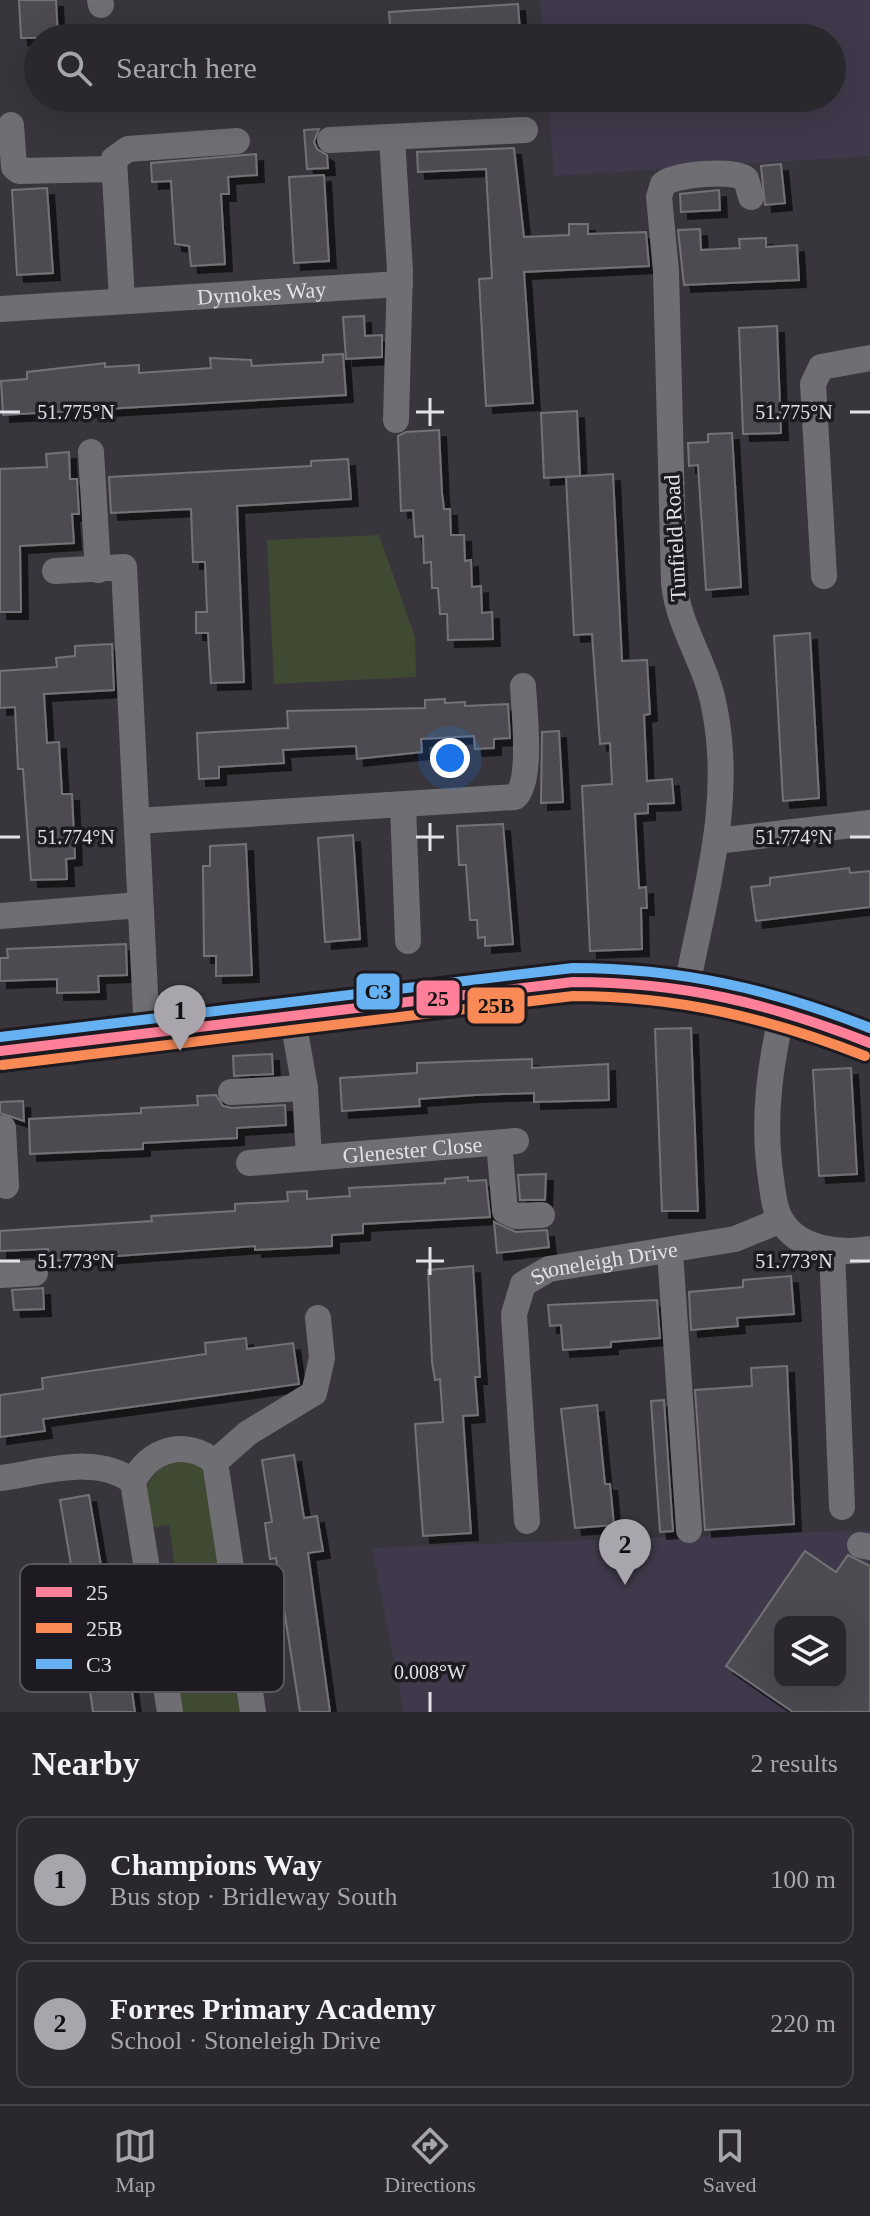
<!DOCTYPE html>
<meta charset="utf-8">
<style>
body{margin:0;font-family:Georgia,serif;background:#323035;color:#f1f3f6}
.controls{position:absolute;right:24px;bottom:24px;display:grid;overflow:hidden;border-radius:16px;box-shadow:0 8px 32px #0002}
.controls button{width:72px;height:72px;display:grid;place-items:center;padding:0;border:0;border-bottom:2px solid #464449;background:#2a282d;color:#f1f3f6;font:40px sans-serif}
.you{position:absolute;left:450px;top:758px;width:28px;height:28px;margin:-20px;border:6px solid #fff;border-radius:50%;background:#1a73e8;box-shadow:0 0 0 12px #1a73e833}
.badge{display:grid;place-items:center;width:52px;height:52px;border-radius:50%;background:#a8a5ad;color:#111;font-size:26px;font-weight:700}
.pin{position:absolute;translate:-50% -66px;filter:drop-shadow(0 2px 4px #0008)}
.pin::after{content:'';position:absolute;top:42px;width:28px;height:24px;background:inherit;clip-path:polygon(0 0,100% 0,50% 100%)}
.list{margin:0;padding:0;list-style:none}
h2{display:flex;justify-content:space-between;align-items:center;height:104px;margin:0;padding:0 32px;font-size:34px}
h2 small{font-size:26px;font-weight:400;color:#a5a6aa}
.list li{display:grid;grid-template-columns:52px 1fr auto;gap:24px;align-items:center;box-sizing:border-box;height:128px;margin:0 16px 16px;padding:0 16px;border:2px solid #464449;border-radius:16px}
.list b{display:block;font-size:30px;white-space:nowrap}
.list p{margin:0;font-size:26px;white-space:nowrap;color:#a5a6aa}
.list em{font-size:26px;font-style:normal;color:#a5a6aa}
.icon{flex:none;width:44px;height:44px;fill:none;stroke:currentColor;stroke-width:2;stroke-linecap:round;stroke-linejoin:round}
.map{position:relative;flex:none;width:870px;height:1712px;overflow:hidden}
.search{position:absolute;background:#2a282d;box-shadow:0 8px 32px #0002;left:24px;right:24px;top:24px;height:88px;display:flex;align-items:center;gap:20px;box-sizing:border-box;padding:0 28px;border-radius:44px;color:#a5a6aa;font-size:30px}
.sheet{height:392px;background:#2a282d}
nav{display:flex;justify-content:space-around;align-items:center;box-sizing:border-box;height:112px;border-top:2px solid #464449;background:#2a282d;font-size:22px;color:#a5a6aa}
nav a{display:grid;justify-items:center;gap:4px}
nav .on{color:#a8a5ad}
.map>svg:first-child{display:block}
.built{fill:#40394b;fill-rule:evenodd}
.green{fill:#404a32}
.building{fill:#4e4c51;stroke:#747277;stroke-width:2;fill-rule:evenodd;filter:url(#shadow)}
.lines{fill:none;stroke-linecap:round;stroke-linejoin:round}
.minor{stroke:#6f6e72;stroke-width:26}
.bus-1-casing{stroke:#1d1b21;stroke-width:16}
.bus-2-casing{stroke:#1d1b21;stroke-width:16}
.bus-3-casing{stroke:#1d1b21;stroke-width:16}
.bus-1{stroke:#ff8098;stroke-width:10}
.bus-2{stroke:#f98a56;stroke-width:10}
.bus-3{stroke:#66b1f2;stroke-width:10}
.ticks{fill:none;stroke:#e4e1ea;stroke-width:3}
.labels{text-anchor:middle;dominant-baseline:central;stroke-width:7;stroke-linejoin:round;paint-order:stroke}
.street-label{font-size:22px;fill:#e4e1ea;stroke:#1d1b21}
.key{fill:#1d1b21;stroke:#59565d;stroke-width:2}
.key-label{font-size:22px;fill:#e4e1ea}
.ticks-label{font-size:20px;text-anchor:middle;fill:#e4e1ea;stroke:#1d1b21;stroke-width:7;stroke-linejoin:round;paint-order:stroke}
.line-badge{stroke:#1d1b21;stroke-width:3}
.pale-badge-label{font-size:22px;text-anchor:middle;font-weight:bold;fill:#111}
</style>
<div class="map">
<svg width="870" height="1712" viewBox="0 0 870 1712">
<defs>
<filter id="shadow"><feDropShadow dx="7" dy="7" stdDeviation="0" flood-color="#0009"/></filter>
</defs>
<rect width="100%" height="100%" fill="#38353c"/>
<!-- built -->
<g class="built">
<path d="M540,0h330v156l-316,20 -6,-78h284v-60h-289z"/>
<path d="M870,1530v182h-466l-32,-164zM780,1622h60v60h-60z"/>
</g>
<!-- green -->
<g class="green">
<path d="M379,535l36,102 1,40 -142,7 -7,-144z"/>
<path d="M179,1459l22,8 9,10 -2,21 32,214h-64l-14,-99 19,-4 -12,-84 -20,3c-3,-39 -9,-52 30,-69z"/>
</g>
<!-- building -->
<g class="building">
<path d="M19,0h37l2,38h-37z"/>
<path d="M518,4l2,26 -129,8 -2,-26z"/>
<path d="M319,129l-5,13 3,7 10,6 1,13 -21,1 -3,-39z"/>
<path d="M514,148l10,89 45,-2v-11h19v10l58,-2 3,34 -125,6 9,131 -47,3 -7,-127 13,-1 -6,-109 -68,3 -1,-20z"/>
<path d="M256,154l1,21 -29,2 1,17h-8l4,70 -34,2 -2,-20 -14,-2 -4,-63 -19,1 -1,-19z"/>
<path d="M781,164l4,39 -20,2 -4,-39z"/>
<path d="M324,175l5,86 -35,2 -5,-86z"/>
<path d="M47,188l6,85 -36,2 -5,-85z"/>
<path d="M719,190l1,20 -39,2 -1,-18z"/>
<path d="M700,229l1,21 39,-2 -1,-9 27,-1v9l31,-2 2,35 -115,5 -6,-55z"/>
<path d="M364,316l1,20 17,-1v22l-36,2 -3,-42z"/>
<path d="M777,326l4,107 -38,1 -4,-106z"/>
<path d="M343,354l3,41 -343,20 -2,-34 26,-2v-7l78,-9v4l34,-2v8l72,-5 -1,-10 41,2 1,6 71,-4v-7z"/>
<path d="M577,411l3,65 -36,2 -3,-65z"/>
<path d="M439,430l3,63 2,16h6l1,26h13l1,26 6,-1 1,27 9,-1 1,27 10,-1 1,27 -45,1 -1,-26h-7l-2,-26h-6l-1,-26 -7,1 -1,-27 -8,1 -2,-27 -12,1 -3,-75 8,-4z"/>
<path d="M732,433l9,154 -35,3 -8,-125 -9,1 -1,-23 20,-1v-8z"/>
<path d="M69,452l1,27h7l2,35h-7l2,29 -54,3 1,66h-21v-143l47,-2 -1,-13z"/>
<path d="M348,459l3,40 -114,7 7,176 -33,1 -3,-50h-12v-21h11l-2,-50h-12l-2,-53 -80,4 -2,-36 202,-11v-5z"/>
<path d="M613,474l9,187 25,-1 3,54 -6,1 3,66 25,-2 2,24 -26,1v9l-13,1 4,74 7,-1 1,21h-6l1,41 -52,2 -8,-165 30,-2 -2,-41 -10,1 -8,-110 -18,1 -8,-158z"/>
<path d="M810,633l9,165 -36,3 -9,-165z"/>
<path d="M112,644l2,46 -70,4 3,49 12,-1 3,52h10l3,64 -9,1 1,20 -36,1 -8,-111h-5l-3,-62 -15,1v-37l57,-4 -1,-9 19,-2v-10z"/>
<path d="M445,699v4l20,-1v4l43,-2 2,34 -16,1v9l-19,1 -1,-13 -53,3 1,13 -65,7 -1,-13 -73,4 1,13 -65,4v11l-20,1 -2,-46 91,-5 -1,-17 138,-3v-8z"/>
<path d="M559,731l4,71 -22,1 1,-71z"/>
<path d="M503,824l10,120 -28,2v-9l-7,1 -1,-18h-7l-4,-55h-7l-2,-39z"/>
<path d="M353,835l7,104 -35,3 -7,-104z"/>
<path d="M246,844l6,131 -36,1v-20h-12l-1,-90h7v-20z"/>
<path d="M849,868l1,5 20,-2v36l-114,14 -5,-34 19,-2v-7z"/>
<path d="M126,944l1,31 -29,1 1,16 -42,1v-14l-57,2v-23h8l-1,-9z"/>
<path d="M691,1028l7,183h-36l-7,-182z"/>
<path d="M272,1054l1,20 -39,2 -1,-20z"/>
<path d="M532,1059v9l76,-4 1,36 -75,2v-9l-59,2 -56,4 1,7 -78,5 -2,-33 77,-5v-10z"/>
<path d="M851,1068l6,106 -38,2 -6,-106z"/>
<path d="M216,1095l7,11 8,2 54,-3 1,20 -49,3v10l-94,5v6l-113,5 -1,-35 112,-6v-5l57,-3 -1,-9z"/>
<path d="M23,1101l1,20 -24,-8v-11z"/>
<path d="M546,1174l-1,26h-25l-2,-25z"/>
<path d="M468,1177v4l18,-1 4,37 -127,7v9l-31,2v11l-77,4v-4l-206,15 -1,-12 -48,2v-20l152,-10 -1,-5 84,-5v-7l53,-3 -1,-9 20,-1v8l43,-3 -1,-8 96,-5v-4z"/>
<path d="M494,1222l22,10 31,-2 2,17 -52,6z"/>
<path d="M473,1266l7,111h-5l3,38 -15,1 8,117 -48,3 -8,-112 28,-2 -3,-43 -5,1 -3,-18 -4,-92z"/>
<path d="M791,1276l3,38 -57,4 1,8 -47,4 -2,-38 54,-5v-7z"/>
<path d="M43,1288l1,21 -30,1 -2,-20z"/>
<path d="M657,1300l3,38 -49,4v5l-48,3 -2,-25 -11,1 -2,-21z"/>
<path d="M246,1338l1,11 46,-6 6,41 -256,35 2,12 -45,6v-42l43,-6 -1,-11 164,-24 -1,-11z"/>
<path d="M787,1366l7,158 -89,6 -10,-140 57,-4 -1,-18z"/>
<path d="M664,1400l9,131 -13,1 -9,-131z"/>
<path d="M597,1405l8,79h5l4,41 -39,3 -14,-119z"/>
<path d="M294,1455l10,63 13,-2 6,35 -15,2 22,159h-30l-24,-154 -6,1 -5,-36 7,-1 -10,-62z"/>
<path d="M89,1495l18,106 -29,5 -18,-106z"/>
<path d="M805,1551l31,21 12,-17 22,11v146h-77l-67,-46zM780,1622h60v60h-60z"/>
<path d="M131,1685l4,27h-42l-3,-21z"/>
</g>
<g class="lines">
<!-- minor -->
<g class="minor">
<path d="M100,0l1,5"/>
<path d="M11,125l3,42 5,4 93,-2"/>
<path d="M392,137l8,134 -4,149"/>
<path d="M330,140l195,-10"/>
<path d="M122,299l-8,-140 14,-10 109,-8"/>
<path id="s1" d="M0,309l400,-25"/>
<path d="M91,452l7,118"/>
<path d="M55,571l69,-4 23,466"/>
<path d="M824,576l-11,-192 8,-17 49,-9"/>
<path d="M403,805l5,136"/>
<path d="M137,821l378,-24c18,-15 9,-87 8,-111"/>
<path d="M716,841l154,-18"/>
<path d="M0,916l140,-11"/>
<path d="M687,986c18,-93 47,-185 27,-280 -8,-43 -35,-78 -40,-122l-8,-313 -7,-74 4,-13c13,-10 70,-15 83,-5l5,18"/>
<path d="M783,1008c-13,58 -21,111 -12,171 2,13 3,30 10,41 17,30 59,34 89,29"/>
<path d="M292,1015l13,73 4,70"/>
<path d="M0,1051l525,-66c132,-12 223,7 345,58"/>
<path d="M231,1092l74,-4"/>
<path d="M3,1128l3,58"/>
<path d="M499,1143l6,68 11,5 26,-1"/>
<path id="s2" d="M249,1163l267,-22"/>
<path d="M832,1250l10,257"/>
<path d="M670,1252l19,278"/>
<path d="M0,1275l35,-2"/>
<path d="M215,1462l33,-29 66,-40 8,-35 -4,-40"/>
<path d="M0,1478c41,-5 98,-25 133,4l37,230"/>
<path d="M133,1482c16,-33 52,-44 82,-20l38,250"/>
<path id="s3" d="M527,1521l-13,-207 9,-30 26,-15 186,-30 46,-19"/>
<path d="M860,1545l10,2"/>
</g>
<!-- bus-1 casing -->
<g class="bus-1-casing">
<path id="bus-1" d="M0,1051l573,-69c109,0 196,21 297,61"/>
</g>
<!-- bus-2 casing -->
<g class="bus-2-casing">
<path id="bus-2" d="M2,1065l571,-69c104,0 196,22 292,60"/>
</g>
<!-- bus-3 casing -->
<g class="bus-3-casing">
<path id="bus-3" d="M0,1037l573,-69c105,0 199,21 297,60"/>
</g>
<!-- bus-1 -->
<use href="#bus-1" class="bus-1"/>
<!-- bus-2 -->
<use href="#bus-2" class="bus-2"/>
<!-- bus-3 -->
<use href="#bus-3" class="bus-3"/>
</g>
<!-- ticks -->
<path class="ticks" d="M430,398v28M0,412h20M416,412h28M850,412h20M430,823v28M0,837h20M416,837h28M850,837h20M430,1247v28M0,1261h20M416,1261h28M850,1261h20M430,1692v20"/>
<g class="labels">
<!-- street labels -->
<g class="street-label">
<text stroke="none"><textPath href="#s1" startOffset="262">Dymokes Way</textPath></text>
<text transform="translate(675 538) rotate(-93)">Tunfield Road</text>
<text stroke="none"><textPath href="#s2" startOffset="164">Glenester Close</textPath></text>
<text stroke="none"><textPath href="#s3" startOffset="324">Stoneleigh Drive</textPath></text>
</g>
</g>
<!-- legend -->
<rect x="20" y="1564" width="264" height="128" rx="12" class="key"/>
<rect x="36" y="1587" width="36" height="10" fill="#ff8098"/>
<rect x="36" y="1623" width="36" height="10" fill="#f98a56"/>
<rect x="36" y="1659" width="36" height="10" fill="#66b1f2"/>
<g class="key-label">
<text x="86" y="1600">25</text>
<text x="86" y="1636">25B</text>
<text x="86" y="1672">C3</text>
</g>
<g class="ticks-label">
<text x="76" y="419">51.775°N</text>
<text x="794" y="419">51.775°N</text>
<text x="76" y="844">51.774°N</text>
<text x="794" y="844">51.774°N</text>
<text x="76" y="1268">51.773°N</text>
<text x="794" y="1268">51.773°N</text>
<text x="430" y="1679">0.008°W</text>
</g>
<g class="line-badge">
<rect x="355" y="972" width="46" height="39" rx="8" fill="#66b1f2"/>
<rect x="415" y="979" width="46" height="38" rx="8" fill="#ff8098"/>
<rect x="466" y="986" width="60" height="39" rx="8" fill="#f98a56"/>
</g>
<g class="pale-badge-label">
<text x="378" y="999">C3</text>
<text x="438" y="1006">25</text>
<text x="496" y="1013">25B</text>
</g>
</svg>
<div class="controls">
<button><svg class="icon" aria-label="layers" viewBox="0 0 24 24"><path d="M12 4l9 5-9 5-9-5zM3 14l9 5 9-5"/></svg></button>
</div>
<div class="you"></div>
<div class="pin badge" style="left:180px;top:1051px">1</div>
<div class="pin badge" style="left:625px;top:1585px">2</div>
<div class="search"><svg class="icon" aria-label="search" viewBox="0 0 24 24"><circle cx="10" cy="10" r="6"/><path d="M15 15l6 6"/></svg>Search here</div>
</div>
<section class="sheet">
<h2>Nearby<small>2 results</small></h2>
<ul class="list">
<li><span class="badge">1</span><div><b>Champions Way</b><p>Bus stop · Bridleway South</p></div><em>100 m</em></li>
<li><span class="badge">2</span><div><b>Forres Primary Academy</b><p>School · Stoneleigh Drive</p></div><em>220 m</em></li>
</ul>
</section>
<nav>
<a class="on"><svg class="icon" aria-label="map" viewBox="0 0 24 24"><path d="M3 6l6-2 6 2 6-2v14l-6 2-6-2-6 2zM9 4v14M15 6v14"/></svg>Map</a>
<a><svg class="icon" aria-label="directions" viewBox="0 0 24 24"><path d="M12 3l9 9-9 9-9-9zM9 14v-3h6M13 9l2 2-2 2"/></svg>Directions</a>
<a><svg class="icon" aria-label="saved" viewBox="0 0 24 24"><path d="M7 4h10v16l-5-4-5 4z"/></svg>Saved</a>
</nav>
